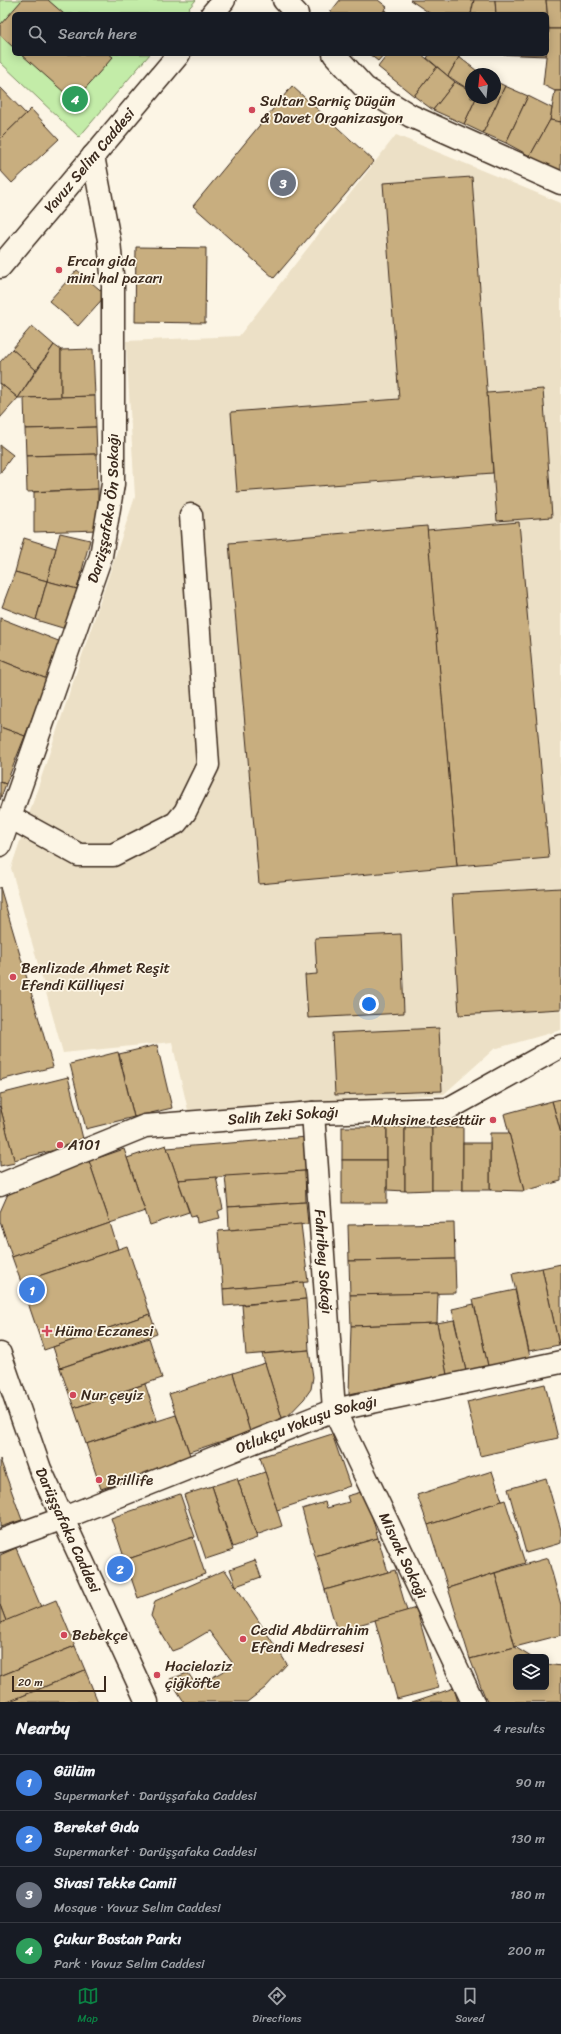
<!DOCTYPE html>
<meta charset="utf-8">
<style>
body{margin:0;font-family:Sriracha,sans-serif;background:#20242c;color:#f1f3f6}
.controls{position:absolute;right:12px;bottom:12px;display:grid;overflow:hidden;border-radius:6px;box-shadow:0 2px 10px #0003}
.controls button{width:36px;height:36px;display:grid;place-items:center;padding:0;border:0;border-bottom:1px solid #363941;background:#171b24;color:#f1f3f6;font:20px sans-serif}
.compass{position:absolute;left:465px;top:68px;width:36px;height:36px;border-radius:50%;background:#171b24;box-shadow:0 2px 10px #0003;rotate:345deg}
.scale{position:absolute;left:12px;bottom:10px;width:94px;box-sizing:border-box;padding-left:4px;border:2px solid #3b2a1e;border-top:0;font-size:11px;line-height:14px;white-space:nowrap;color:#3b2a1e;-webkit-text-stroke:3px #fcf5e5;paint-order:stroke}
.you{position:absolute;left:369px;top:1004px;width:14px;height:14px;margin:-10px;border:3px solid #fff;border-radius:50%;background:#1a73e8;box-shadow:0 0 0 6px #1a73e833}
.badge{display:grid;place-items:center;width:26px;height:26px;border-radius:50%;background:#0b8043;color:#fff;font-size:13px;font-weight:700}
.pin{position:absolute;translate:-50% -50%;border:2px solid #fff;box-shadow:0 1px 4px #0006}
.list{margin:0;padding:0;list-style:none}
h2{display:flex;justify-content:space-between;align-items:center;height:52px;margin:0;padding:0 16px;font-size:17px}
h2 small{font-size:13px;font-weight:400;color:#9ea1a6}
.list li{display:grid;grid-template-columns:26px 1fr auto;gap:12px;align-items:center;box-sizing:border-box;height:56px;padding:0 16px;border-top:1px solid #363941}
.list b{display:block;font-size:15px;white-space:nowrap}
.list p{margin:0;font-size:13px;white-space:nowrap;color:#9ea1a6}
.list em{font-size:13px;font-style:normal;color:#9ea1a6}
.icon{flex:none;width:22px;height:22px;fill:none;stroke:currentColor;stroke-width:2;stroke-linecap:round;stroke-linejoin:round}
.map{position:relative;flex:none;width:561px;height:1702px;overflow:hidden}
.search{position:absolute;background:#171b24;box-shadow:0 2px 10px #0003;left:12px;right:12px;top:12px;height:44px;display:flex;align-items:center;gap:10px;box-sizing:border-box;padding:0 14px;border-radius:6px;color:#9ea1a6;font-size:15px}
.sheet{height:276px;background:#171b24}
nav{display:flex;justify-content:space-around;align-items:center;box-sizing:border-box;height:56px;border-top:1px solid #363941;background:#171b24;font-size:11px;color:#9ea1a6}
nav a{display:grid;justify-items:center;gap:2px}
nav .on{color:#0b8043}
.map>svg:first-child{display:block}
.built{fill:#ece0c6}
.green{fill:#c3eca8;stroke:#7f8b63}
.building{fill:#c8ae7f;stroke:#3b2a1e}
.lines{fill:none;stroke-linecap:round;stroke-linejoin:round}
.minor-casing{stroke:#3b2a1e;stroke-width:25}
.minor{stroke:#fcf5e5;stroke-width:22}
.poi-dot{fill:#d1495b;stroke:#fcf5e5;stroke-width:1.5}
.labels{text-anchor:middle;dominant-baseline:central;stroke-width:3.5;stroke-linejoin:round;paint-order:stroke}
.poi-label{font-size:15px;fill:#3b2a1e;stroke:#fcf5e5;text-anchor:start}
.street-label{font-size:15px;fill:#3b2a1e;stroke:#fcf5e5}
</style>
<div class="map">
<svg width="561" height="1702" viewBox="0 0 561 1702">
<rect width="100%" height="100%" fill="#fcf5e5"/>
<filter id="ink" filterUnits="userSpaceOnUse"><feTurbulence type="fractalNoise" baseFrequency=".025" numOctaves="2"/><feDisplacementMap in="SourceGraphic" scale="8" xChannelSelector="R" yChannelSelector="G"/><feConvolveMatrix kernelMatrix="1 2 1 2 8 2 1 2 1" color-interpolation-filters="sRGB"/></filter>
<g filter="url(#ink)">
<!-- built -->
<path class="built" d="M396,135l165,68v827l-67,19 -50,45 -256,16 -16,-68 -109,11 -52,-185 124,-371 -9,-156 113,-5z"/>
<!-- green -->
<path class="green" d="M0,0h196l-12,14h-170v40h136l-71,83 -79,-75z"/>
<!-- building -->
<g class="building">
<path d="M22,0h26l16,14h-50v34l-14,-13v-10z"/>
<path d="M340,0h38l9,7 -6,7h-52z"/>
<path d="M410,0h64l-3,14h-40z"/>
<path d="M474,0h21l1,14h-25z"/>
<path d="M495,0h51l2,20 -1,-6h-51z"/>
<path d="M546,0h15v29h-12z"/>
<path d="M385,10l6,4h-10z"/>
<path d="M547,20l2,9 -2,16z"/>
<path d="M549,29h12v62h-6l-12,-6z"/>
<path d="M21,54h88l4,3 -39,44z"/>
<path d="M369,54h15l-6,7z"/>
<path d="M388,54h33l16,13 -23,29 -36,-29z"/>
<path d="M430,54h26l3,3 -11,19 -21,-18z"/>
<path d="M495,54h51v2z"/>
<path d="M459,57l22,17h-10v17l-23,-15z"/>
<path d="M437,67l18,15 -22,28 -19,-14z"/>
<path d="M495,81l10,5 -22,47 -19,-9 12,-26h19z"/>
<path d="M455,82l16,9v7h5l-12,26 -31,-14z"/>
<path d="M292,86l82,75 -100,117 -81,-72z"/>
<path d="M505,86l23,10 -22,47 -23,-10z"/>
<path d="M0,87l26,27 -26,25z"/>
<path d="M555,91h6v31l-11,-2z"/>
<path d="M528,96l24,12 -2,12 -20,36 -24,-13z"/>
<path d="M31,109l28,30 -47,44 -12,-13v-31z"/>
<path d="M550,120l11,2v51l-31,-17z"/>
<path d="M472,177l21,296 -256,19 -6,-80 168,-13 -16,-216z"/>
<path d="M136,247l70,1 -1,75 -70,-1z"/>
<path d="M77,270l29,25 -28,31 -29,-25z"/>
<path d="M32,326l22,19 -18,25 -24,-21z"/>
<path d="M54,345l7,5v47l-43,1z"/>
<path d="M12,349l24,21 -18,28 -18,-15v-21z"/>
<path d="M93,349l2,47 -34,1v-47z"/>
<path d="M0,383l18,15 -18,20z"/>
<path d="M543,389l9,128 -55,4 -10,-128z"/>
<path d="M95,396l1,31 -71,2 -1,-31z"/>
<path d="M96,427l1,27 -71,2 -1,-27z"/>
<path d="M0,445l13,10 -13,18z"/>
<path d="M97,454l1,35 -71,3 -1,-36z"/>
<path d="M98,489v41l-64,2v-40z"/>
<path d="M519,522l30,336 -92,8 -30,-336z"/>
<path d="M427,526l30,340 -198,18 -30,-341z"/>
<path d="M60,533l30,7 -13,49 -30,-8z"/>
<path d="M24,538l32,10 -9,33 -32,-9z"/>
<path d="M15,572l32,9 -11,39 -34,-13z"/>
<path d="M47,581l30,8 -11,40 -30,-9z"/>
<path d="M0,618l61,24 -14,37 -47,-19z"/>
<path d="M0,660l47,19 -22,57 -25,-9z"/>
<path d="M0,727l25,9 -19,48 -6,-2z"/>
<path d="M0,782l6,2 -6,16z"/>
<path d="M0,887l53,180 -53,13z"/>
<path d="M561,888v121l-102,6 -7,-121z"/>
<path d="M401,934l3,79 -96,5 -3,-43 12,-1 -2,-36z"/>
<path d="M439,1028l3,63 -107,4 -3,-62z"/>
<path d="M157,1045l15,63 -38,9 -15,-63z"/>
<path d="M118,1052l16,65 -48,12 -16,-65z"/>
<path d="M68,1077l16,66 -70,17 -14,-54v-12z"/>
<path d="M561,1099v35l-9,-33z"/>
<path d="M552,1101l9,33v47l-37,10 -20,-77z"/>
<path d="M0,1106l15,57 -15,3z"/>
<rect x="342" y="1127" width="45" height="33"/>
<path d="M387,1127h18v64l-18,-1z"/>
<path d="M405,1127h27v63l-27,1z"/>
<rect x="432" y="1127" width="31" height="63"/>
<path d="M490,1133h19l15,58 -34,-1z"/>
<path d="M307,1137l3,32 -5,2 -127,9 -11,-32z"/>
<rect x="463" y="1143" width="27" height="47"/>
<path d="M166,1145l23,67 -39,13 -23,-67z"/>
<path d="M124,1149l21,62 -35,12 -21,-62z"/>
<rect x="342" y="1160" width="45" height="43"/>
<path d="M89,1161l21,62 -98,34 -12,-36v-9l11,-25z"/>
<path d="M305,1171l1,31 -78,5 -3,-31z"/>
<path d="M216,1177l7,32 -5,2 2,7 -23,5 -1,-8 -5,1 -13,-36z"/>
<path d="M306,1202l2,22 -79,6 -1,-23z"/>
<path d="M110,1223l8,26 -97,33 -9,-25z"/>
<path d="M454,1223l1,36 -106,2 -1,-36z"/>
<path d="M301,1224l7,58 -85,7 -5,-58z"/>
<path d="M127,1246l23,68 -106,36 -23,-68z"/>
<path d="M455,1259l1,34 -106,2 -1,-34z"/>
<path d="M561,1264v80l-2,1 -17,-77z"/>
<path d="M542,1268l17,77 -30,6 -17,-77z"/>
<path d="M303,1282l3,17 -82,7 -1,-17z"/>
<path d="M515,1290l15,67 -42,9 -15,-67z"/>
<path d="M438,1293l-1,30 -86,3 -1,-31z"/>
<path d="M306,1299l3,51 -63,5 -4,-50z"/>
<path d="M474,1304l14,62 -22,5 -14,-62z"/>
<path d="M150,1314l7,20 -97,34 -7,-21z"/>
<path d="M454,1320l12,51 -19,4 -10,-52z"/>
<path d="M437,1323l10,52 -98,19 2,-68z"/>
<path d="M149,1338l13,40 -88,30 -14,-40z"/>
<path d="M309,1350l4,27 -2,12 -7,10 -21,22 -21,-67z"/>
<path d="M265,1363l18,58 -33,11 -17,-59z"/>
<path d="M233,1373l17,59 -61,20 -20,-58z"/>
<path d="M145,1384l12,36 -71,24 -12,-36z"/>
<path d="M545,1384l13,54 -78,18 -13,-54z"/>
<path d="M176,1415l15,43 -90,31 -15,-45z"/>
<path d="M332,1434l18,52 -73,24 -17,-53z"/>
<path d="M0,1459l22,61 -22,7z"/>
<path d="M492,1471l10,30 -74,24 -11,-30z"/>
<path d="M265,1472l17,54 -26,9 -18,-54z"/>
<path d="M237,1478l20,60 -24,9 -21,-61z"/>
<path d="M546,1478l15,52v13l-35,10 -18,-64z"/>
<path d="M212,1486l21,64 -27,9 -22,-64z"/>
<path d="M365,1491l13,47 -63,18 -13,-47 23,-7 2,6 22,-6 -2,-6z"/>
<path d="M180,1494l15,43 -70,23 -14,-42z"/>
<path d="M505,1500l20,63 -77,25 -20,-63z"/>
<path d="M193,1537l12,37 -67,24 -13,-38z"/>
<path d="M378,1538l10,34 -63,18 -10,-34z"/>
<path d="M16,1548l25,59 -35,14 -6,-16v-50z"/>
<path d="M548,1558l13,47v30l-46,12 -20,-74z"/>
<path d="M255,1560l6,17 -25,9 -6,-17z"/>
<path d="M225,1570l62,94 -22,24 -18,14h-63l-14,-23 18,-6 9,13 37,-21 -25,-34 -29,17 -8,3 -21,-35 4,-15z"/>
<path d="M395,1570l12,41 -70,20 -12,-41z"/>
<path d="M495,1573l20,74 -45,12 -22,-71z"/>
<path d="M56,1600l19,46 -75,30v-53z"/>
<path d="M0,1605l6,16 -6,2z"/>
<path d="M416,1608l23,80 -42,11 -22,-79z"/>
<path d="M75,1646l10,24 -77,32h-8v-26z"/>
<path d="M515,1647l16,10h-15v30h30v-23l15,2v36h-74l-17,-43z"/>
<path d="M85,1670l13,32h-90z"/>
<path d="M454,1688l4,14h-46z"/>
</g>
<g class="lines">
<!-- minor casing -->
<g class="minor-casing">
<g id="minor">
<path d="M284,0l13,14"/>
<path d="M212,14l12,-14"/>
<path d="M334,54l31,34 46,28 150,67"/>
<path id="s1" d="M0,267l179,-213"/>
<path d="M10,817l69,38h34l63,-32 9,-11 23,-47 -17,-250"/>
<path id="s2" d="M0,845l101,-289 12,-72v-198l-4,-46 -16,-84"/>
<path id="s3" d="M313,1113l21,297 139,292"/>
<path id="s4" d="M0,1185l145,-59 168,-13 135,-4 113,-63"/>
<path id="s5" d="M0,1354l40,115 107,233"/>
<path id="s6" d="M0,1541l61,-22 273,-109 227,-48"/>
</g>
</g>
<!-- minor -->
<use href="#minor" class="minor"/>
</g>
</g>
<!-- markers -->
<g class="poi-dot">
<circle cx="252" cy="110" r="4"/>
<circle cx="59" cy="270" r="4"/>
<circle cx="13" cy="977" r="4"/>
<circle cx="493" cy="1120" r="4"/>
<circle cx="60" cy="1145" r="4"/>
<path d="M45 1325h4v4h4v4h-4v4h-4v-4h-4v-4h4z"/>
<circle cx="73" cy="1395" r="4"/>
<circle cx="99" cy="1480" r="4"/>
<circle cx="64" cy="1635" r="4"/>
<circle cx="243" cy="1639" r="4"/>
<circle cx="157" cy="1675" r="4"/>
</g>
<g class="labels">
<!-- poi labels -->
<g class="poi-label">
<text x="260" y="101">Sultan Sarniç Dügün<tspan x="260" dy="17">&amp; Davet Organizasyon</tspan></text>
<text x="67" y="261">Ercan gida<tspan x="67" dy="17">mini hal pazarı</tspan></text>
<text x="21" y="968">Benlizade Ahmet Reşit<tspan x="21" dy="17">Efendi Külliyesi</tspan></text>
<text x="485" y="1120" text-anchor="end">Muhsine tesettür</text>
<text x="68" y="1145">A101</text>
<text x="55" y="1331">Hüma Eczanesi</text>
<text x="81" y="1395">Nur çeyiz</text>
<text x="107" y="1480">Brillife</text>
<text x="251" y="1630">Cedid Abdürrahim<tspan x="251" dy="17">Efendi Medresesi</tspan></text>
<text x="72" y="1635">Bebekçe</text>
<text x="165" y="1666">Hacielaziz<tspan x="165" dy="17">çiğköfte</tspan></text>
</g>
<!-- street labels -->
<g class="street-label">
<text stroke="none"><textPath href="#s1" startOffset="139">Yavuz Selim Caddesi</textPath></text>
<text stroke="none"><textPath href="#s2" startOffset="354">Darüşşafaka Ön Sokağı</textPath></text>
<text stroke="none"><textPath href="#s4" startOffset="295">Salih Zeki Sokağı</textPath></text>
<text stroke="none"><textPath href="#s3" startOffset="149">Fahribey Sokağı</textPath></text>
<text stroke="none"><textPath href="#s6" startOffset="328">Otlukçu Yokuşu Sokağı</textPath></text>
<text stroke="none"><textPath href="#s5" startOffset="189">Darüşşafaka Caddesi</textPath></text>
<text stroke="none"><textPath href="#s3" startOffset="459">Misvak Sokağı</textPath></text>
</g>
</g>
</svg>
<div class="controls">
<button><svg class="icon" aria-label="layers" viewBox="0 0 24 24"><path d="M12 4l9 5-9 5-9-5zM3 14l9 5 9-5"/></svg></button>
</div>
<svg class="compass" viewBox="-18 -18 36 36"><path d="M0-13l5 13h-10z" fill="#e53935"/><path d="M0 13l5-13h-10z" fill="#9ea1a6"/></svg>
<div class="scale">20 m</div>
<div class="you"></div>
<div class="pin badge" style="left:32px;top:1290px;background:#3f7fe0">1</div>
<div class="pin badge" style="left:120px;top:1569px;background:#3f7fe0">2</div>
<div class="pin badge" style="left:283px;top:183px;background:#6b7280">3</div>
<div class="pin badge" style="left:75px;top:99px;background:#2e9e5b">4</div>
<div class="search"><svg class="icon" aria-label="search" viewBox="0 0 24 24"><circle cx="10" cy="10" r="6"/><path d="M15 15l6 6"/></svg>Search here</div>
</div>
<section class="sheet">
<h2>Nearby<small>4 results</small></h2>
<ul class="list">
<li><span class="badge" style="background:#3f7fe0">1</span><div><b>Gülüm</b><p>Supermarket · Darüşşafaka Caddesi</p></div><em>90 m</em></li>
<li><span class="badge" style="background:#3f7fe0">2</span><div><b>Bereket Gıda</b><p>Supermarket · Darüşşafaka Caddesi</p></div><em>130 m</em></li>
<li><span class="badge" style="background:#6b7280">3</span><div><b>Sivasi Tekke Camii</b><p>Mosque · Yavuz Selim Caddesi</p></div><em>180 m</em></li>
<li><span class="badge" style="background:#2e9e5b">4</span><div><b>Çukur Bostan Parkı</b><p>Park · Yavuz Selim Caddesi</p></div><em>200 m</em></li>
</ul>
</section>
<nav>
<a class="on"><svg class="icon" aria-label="map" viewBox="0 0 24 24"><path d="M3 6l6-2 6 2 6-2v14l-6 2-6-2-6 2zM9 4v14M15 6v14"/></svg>Map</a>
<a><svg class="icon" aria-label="directions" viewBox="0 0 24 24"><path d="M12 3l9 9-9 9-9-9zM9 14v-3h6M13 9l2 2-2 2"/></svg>Directions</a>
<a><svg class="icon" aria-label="saved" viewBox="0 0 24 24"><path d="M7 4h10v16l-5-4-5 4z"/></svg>Saved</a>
</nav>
